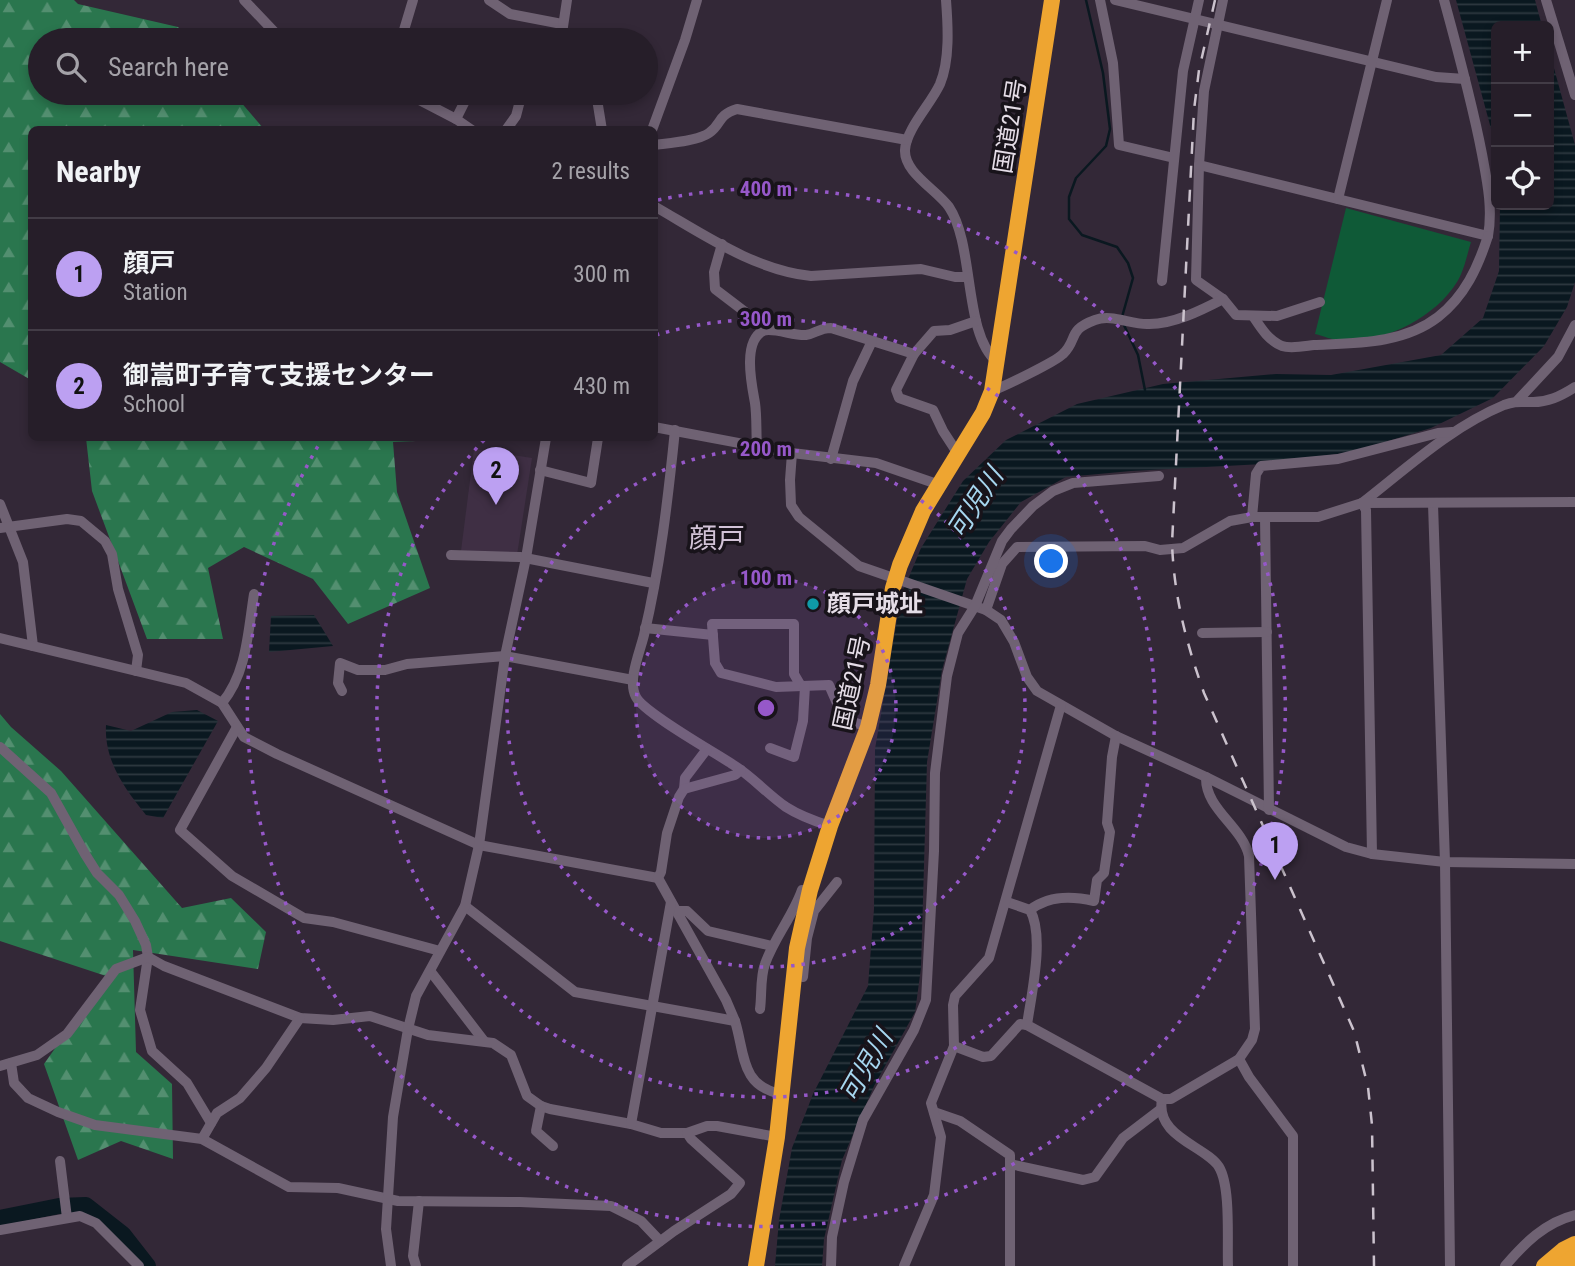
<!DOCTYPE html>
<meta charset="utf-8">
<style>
body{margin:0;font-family:"Roboto Condensed","Noto Sans JP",sans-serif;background:#322b35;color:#f1f3f6}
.controls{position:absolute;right:21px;top:21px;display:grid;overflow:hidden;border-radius:10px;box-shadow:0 4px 10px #0003}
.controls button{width:63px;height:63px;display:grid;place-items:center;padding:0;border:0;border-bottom:2px solid #423c46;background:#261e29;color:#f1f3f6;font:35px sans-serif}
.you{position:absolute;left:1052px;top:562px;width:24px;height:24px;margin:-18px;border:5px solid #fff;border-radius:50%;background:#1a73e8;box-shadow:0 0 0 10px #1a73e833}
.badge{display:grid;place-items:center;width:46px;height:46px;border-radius:50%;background:#bca0f2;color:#111;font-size:23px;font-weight:700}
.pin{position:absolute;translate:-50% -58px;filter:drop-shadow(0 2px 4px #0008)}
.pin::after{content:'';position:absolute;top:37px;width:24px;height:21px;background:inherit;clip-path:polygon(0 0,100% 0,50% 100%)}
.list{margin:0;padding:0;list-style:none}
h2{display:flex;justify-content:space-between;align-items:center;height:91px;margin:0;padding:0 28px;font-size:30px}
h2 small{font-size:23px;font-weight:400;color:#a4a2a8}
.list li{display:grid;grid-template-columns:46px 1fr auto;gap:21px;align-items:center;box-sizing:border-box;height:112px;padding:0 28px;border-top:2px solid #423c46}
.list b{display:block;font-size:26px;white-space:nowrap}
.list p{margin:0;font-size:23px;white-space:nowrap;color:#a4a2a8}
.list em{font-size:23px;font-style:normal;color:#a4a2a8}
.icon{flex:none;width:38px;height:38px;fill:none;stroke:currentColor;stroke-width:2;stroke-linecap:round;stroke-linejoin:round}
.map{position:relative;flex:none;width:1575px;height:1266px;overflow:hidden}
.search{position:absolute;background:#261e29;box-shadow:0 4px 10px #0003;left:28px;top:28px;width:630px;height:77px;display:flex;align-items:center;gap:18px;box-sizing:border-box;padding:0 24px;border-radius:38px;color:#a4a2a8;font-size:26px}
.panel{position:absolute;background:#261e29;box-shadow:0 4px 10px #0003;left:28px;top:126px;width:630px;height:315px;border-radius:10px}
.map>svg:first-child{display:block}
.built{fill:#3f2f44}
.forest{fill:url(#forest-firs)}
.park{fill:#0f5a37}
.water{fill:url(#water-rules)}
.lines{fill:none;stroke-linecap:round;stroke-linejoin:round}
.stream{stroke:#0a1820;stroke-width:2.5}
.river{stroke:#0a1820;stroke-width:16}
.minor{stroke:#6f6273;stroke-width:10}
.highway{stroke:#eea531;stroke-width:16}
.rail{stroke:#cbc2cd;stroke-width:2.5;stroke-dasharray:12 12;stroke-linecap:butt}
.ring{fill:none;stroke:#9658c9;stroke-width:3.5;stroke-dasharray:3.5 7}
.culture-dot{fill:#0f9aa8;stroke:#18131a;stroke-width:2.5}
.labels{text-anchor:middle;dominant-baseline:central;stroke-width:7;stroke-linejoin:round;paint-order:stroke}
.street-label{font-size:24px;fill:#e5dde7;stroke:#18131a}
.poi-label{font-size:24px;font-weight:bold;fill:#e5dde7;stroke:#18131a;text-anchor:start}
.water-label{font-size:26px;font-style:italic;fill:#a6d6ef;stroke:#18131a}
.quarter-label{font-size:28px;fill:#d2c3d7;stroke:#18131a}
.centre{fill:#9658c9;stroke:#18131a;stroke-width:3.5}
.ring-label{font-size:21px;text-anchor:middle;font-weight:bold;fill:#9658c9;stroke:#18131a;stroke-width:7;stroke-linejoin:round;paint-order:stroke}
</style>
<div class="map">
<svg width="1575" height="1266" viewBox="0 0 1575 1266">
<defs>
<pattern id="forest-firs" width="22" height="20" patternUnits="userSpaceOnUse" patternTransform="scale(1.75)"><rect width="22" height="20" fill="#2a764e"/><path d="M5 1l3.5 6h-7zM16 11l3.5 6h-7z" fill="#538f70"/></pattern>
<pattern id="water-rules" width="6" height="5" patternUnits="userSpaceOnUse" patternTransform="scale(1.75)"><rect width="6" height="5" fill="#0a1820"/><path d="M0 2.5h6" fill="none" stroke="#2e3940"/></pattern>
</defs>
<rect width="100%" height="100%" fill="#332837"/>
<!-- built -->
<path class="built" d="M474,449l58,9 -15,97 -56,-4z"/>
<!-- forest -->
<g class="forest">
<path d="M0,0h74l4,4 100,23 11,13h-149v53h193l31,36 -232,1 -1,250 -31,-18z"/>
<path d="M86,438h399l-92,4 4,50 33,96 -82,36 -35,-45 -69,-32 -36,21 15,71h-76l-55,-148z"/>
<path d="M0,714l11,13 50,44 121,137 49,-10 35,34 -8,37 -125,-19 3,102 36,32 1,75 -52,-18 -43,19 -34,-96 62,-88 -106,-35z"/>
</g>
<!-- park -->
<path class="park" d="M1346,208l125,34c-4,13 -7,29 -14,40 -22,36 -75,62 -116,59 -8,-1 -18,-5 -26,-7z"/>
<!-- water -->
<g class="water">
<path d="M1456,0h79l7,26h-46v121z"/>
<path d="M1549,50l26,95v137l-8,25 -23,39 -51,52 -62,30 -79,24 -89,12 -132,7 -65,6 -45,25 -32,40 -22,37 -25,91 -15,92 -6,206 -6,44 -41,74 -32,74 -18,79 -2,27h-47l4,-46 13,-72 21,-54 55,-108 6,-77 1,-160 26,-153 20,-48 42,-67 43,-41 71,-36 86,-20 113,-10 55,1 110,-20 42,-37 16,-47 1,-66h49z"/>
<path d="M314,615l19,31 -64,6 2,-36z"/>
<path d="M197,710l21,11 -55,97 -17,-3c-21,-26 -42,-54 -40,-90l25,6 41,-19z"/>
</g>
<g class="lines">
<!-- stream -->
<g class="stream">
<path d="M1086,0l17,73 7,56 -4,17 -30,32 -7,19v22l13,16 35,12 11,16 5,15 -11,39"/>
<path d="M1123,323l15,32 7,35"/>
</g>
<!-- river -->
<path class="river" d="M0,1218l59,-12 27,-1 37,29 25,32"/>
<!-- minor -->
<g class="minor">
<path d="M244,0l38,40"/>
<path d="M489,0l21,14 52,10"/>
<path d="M946,0c2,26 4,60 -6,84 -9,20 -34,45 -35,66 -1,23 31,39 44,57 26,39 14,127 48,155"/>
<path d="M1100,0l13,63 6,82 55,13"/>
<path d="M1115,0l321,77 29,2"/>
<path d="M1223,0l-19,91 -5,74 -3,115 27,19"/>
<path d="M1546,0l29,95"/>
<path d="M401,40l12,-40"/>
<path d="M431,40h5"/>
<path d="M561,40l6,-40"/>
<path d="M406,93l50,26 16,11"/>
<path d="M596,93l6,37"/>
<path d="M456,119l13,-26"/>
<path d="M506,130l10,-14 6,-23"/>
<path d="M652,130l33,-90 12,-40"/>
<path d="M654,145c15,-2 44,-4 55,-12 14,-10 7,-17 28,-24l170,31"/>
<path d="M1199,165l289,71c5,-28 -1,-55 -6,-82 -10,-52 -24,-103 -38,-154"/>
<path d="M1338,199l49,-199"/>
<path d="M654,206c49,28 100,64 157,70l110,-7 34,8h13"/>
<path d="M722,244l-8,28 1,17 42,32 5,10"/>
<path d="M1162,281l21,-210 16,-71"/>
<path d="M1253,316c8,12 15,24 29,30 9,3 23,0 32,-1 42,-2 89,-1 124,-28 27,-21 40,-50 50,-81"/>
<path d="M914,354l-18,36 3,8 34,12 10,21 15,23"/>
<path d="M992,391c13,-5 63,-29 71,-37 15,-14 4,-24 32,-34 16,-6 35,4 52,4 25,1 55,-14 76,-25l13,16 41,1 43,-14"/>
<path d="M1518,400l40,-43 17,-32"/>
<path d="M654,427l138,26 84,10 61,21"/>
<path d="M675,430c-7,69 -15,138 -31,205 -4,17 -17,46 -8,62 8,16 78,55 96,67 20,12 35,30 54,43 14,9 28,14 44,19"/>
<path d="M757,446c-1,-14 0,-29 -2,-43 -3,-17 -13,-61 8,-72 9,-4 31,5 43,4 9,-1 13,-7 25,-7l83,26 20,-23 16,-1 26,-9"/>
<path d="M792,453l-2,27 1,25 8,12 60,49 127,44 15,10 13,22 13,35 10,14 79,45 90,41 140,70 26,7 73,8 130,2"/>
<path d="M831,459l22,-78 19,-40"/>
<path d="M540,470l51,13 7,-45"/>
<path d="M1362,503l4,7 6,344"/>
<path d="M1362,503c45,-35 89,-76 142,-98 11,-4 15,-3 26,-3 17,1 31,-6 45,-15"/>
<path d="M0,504l23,58 10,84"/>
<path d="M1433,504l12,358 5,404"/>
<path d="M1252,517l4,-43 5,-8 77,-7 100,-26 14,-1"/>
<path d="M1265,517l4,293"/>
<path d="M0,528l67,-9 14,2 24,20 7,13 6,35 20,66 -2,16"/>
<path d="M451,555l69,2 133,26"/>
<path d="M986,610l16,-46 15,-17 128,-1 15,4 23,-2 47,-27 22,-4h66l44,-14 213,-1"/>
<path d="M645,628l68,7"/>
<path d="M1202,633l65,-1"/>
<path d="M0,638l186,45 36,20 22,34 33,17 202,91 179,33"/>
<path d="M801,686l-7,-12v-50h-82l3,39 6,10 55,14 53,-2 15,34 24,8"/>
<path d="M342,691l-4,-8 2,-20 18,7h27l22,-6 98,-8 128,24"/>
<path d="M222,703c25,-30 26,-72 32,-109"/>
<path d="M237,727l-57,103 52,46 72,42 29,4 107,29"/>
<path d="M0,747l51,46 34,61 12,19 22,22 16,26 11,24 2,12 -8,53 12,41 35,32 24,40"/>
<path d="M770,748l24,9 9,-36 2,-35"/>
<path d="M707,749l-22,29 -1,11 -5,8 -12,36 -6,39 -3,6 68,122c3,7 6,14 9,21 10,32 5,65 46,73"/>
<path d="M684,789l51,-14 6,-5"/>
<path d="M1007,902l23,8c15,26 1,86 -3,115l135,74h9l68,-40 13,-19 3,-11 -6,-173c-7,-30 -44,-47 -43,-79"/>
<path d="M465,906l110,86 160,29"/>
<path d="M1030,910c19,-15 42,-14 64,-9l3,-21 7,-7 6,-41 -3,-9 5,-66 4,-21"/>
<path d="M678,911h9l21,20 64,15"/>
<path d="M431,972l53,69"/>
<path d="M803,977l4,-39 7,-27 23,-29"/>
<path d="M760,1009c2,-14 0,-32 5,-45 9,-26 28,-48 37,-74h8"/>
<path d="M954,1046l29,11 8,-1 29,-32 7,1"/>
<path d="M1239,1059l10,18 44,59v130"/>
<path d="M11,1063l3,20 14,15 30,14 37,13 107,14 87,48 49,1 60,13 122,1 91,4 30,15 19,20"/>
<path d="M0,1066l37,-11 30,-21 49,-65 32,-12 16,9 136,52 33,2 37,-4 58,19 65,8 18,12 16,41 14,10 9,3 81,15 30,9h26l20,-7h10l60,11"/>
<path d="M1162,1099c-7,38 44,47 57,68 12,20 8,74 9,99"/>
<path d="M541,1106l-5,25 17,15"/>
<path d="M934,1112l26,9 50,34v111"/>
<path d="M631,1124l40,-222"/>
<path d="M202,1139l15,-26 23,-15 26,-30 34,-50"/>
<path d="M60,1161l7,57"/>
<path d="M1010,1164l73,16 12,-3 28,-39 38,-29"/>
<path d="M0,1230l80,-14 16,7 43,43"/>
<path d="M391,1266l-5,-37 7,-112 15,-88 8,-33 49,-90 14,-61 26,-189 21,-98 20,-120"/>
<path d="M416,1266l-3,-10 6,-55"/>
<path d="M627,1266l47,-35 57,-37 9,-11 -49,-44 -4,-6"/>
<path d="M831,1266l1,-29 12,-55 19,-62 51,-90 12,-30 8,-149 1,-78 12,-97 11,-43 17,-27 27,-65 9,-12 22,-23 20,-15 20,-8 86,-7"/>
<path d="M904,1266l30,-71 7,-58 -10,-34 23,-57 -1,-41 2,-9 34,-38 72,-253"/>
<path d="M1505,1266c19,-22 40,-44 70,-51"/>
</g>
<!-- highway -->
<g class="highway">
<path d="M756,1266l21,-129 20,-189 13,-58 20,-64 38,-99 10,-42 15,-97 7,-23 23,-54 60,-98 9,-22 60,-391"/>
<path d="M1544,1266l19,-16 12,-6"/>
<path d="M1561,1266l14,-10"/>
</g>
<!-- rail -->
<path class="rail" d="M1215,0l-16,70 -5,40 -22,433c2,54 14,99 32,150l150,338 14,56 4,38 2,141"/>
</g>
<!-- distance rings -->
<circle cx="766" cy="708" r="130" fill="#9658c9" fill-opacity=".12"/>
<g class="ring">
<circle cx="766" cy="708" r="130"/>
<circle cx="766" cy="708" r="259"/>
<path d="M656 335A389 389 0 1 1 486 438"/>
<path d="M658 200A519 519 0 1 1 321 441"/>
</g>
<!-- markers -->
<circle class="culture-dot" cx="813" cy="604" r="7"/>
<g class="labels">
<!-- street labels -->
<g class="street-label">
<text transform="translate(1010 126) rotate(-81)">国道21号</text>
<text transform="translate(852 683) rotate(-78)">国道21号</text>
</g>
<!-- poi labels -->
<g class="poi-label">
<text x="827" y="604">顔戸城址</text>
</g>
<!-- water labels -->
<g class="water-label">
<text transform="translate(975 503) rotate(-57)">可児川</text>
<text transform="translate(866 1066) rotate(-60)">可児川</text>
</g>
<!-- quarter labels -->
<g class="quarter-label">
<text x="717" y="538">顔戸</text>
</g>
</g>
<circle cx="766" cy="708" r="10" class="centre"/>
<g class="ring-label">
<text x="766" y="196">400 m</text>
<text x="766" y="326">300 m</text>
<text x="766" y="456">200 m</text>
<text x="766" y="585">100 m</text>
</g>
</svg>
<div class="controls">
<button>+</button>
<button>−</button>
<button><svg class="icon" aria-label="locate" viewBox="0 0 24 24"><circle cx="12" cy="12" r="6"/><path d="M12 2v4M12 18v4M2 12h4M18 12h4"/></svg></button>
</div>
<div class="you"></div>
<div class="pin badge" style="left:1275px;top:880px">1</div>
<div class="pin badge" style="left:496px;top:505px">2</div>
<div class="search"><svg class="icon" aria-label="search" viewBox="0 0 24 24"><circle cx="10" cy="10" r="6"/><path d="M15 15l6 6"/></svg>Search here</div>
<section class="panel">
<h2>Nearby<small>2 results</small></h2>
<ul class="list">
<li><span class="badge">1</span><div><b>顔戸</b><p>Station</p></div><em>300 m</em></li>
<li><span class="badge">2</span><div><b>御嵩町子育て支援センター</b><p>School</p></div><em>430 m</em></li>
</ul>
</section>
</div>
